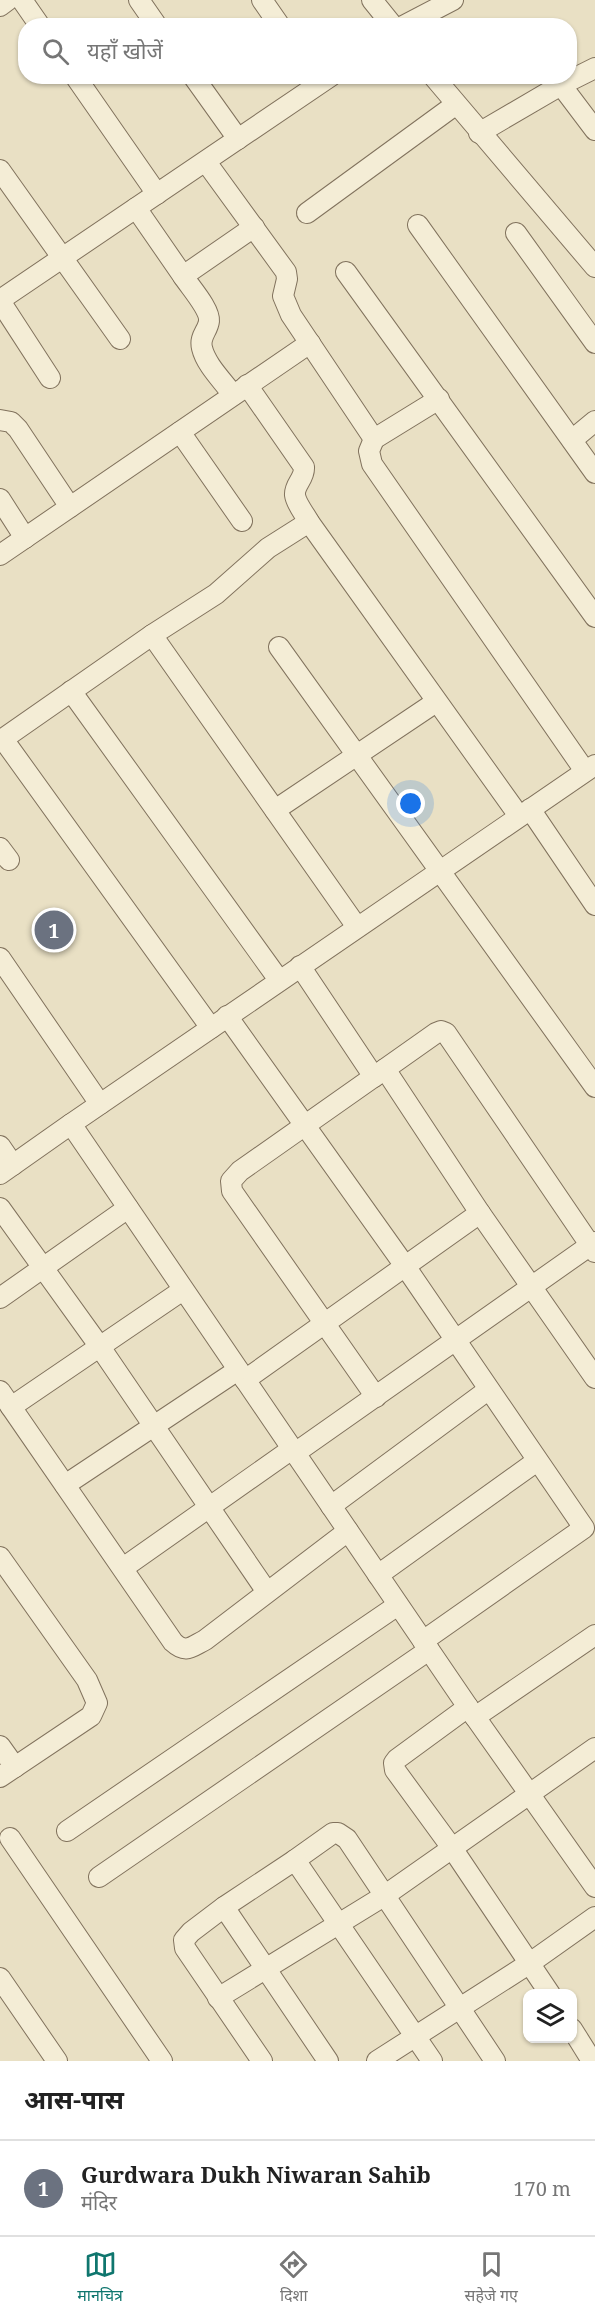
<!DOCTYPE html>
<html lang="hi">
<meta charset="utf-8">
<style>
body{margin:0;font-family:"Noto Serif","Noto Sans Devanagari",serif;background:#f6f6f6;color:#222}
.controls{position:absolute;right:18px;bottom:18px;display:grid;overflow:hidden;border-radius:12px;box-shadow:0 2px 4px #0004}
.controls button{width:54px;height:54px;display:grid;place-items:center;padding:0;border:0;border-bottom:2px solid #e0e0e0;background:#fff;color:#222;font:30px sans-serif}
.you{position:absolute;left:411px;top:804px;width:21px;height:21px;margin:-15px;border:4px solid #fff;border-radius:50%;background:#1a73e8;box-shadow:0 0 0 9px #1a73e833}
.badge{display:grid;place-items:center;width:39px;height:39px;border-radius:50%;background:#0f766e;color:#fff;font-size:20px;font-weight:700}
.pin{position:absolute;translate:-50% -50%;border:3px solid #fff;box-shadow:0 2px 6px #0006}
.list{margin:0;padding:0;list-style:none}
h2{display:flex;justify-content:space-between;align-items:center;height:78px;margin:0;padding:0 24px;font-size:26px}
h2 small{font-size:20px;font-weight:400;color:#767676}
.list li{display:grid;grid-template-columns:39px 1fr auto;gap:18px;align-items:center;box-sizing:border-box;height:96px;padding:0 24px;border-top:2px solid #e0e0e0}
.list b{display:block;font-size:22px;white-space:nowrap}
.list p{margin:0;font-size:20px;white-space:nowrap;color:#767676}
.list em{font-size:20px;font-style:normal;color:#767676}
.icon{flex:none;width:33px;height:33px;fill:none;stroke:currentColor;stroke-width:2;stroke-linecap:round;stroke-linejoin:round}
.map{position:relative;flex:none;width:595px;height:2061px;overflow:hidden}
.search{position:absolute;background:#fff;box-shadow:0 2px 4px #0004;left:18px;right:18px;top:18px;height:66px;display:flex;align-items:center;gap:15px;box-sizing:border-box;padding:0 21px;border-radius:24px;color:#767676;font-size:22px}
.sheet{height:174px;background:#fff}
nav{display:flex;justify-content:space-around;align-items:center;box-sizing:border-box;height:84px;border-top:2px solid #e0e0e0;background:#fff;font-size:16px;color:#767676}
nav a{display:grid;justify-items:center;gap:3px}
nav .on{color:#0f766e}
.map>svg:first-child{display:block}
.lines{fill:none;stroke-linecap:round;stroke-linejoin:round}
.minor-casing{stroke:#81725d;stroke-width:22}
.minor{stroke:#f4edd6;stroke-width:20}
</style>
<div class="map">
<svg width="595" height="2061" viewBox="0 0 595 2061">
<rect width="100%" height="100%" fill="#e9e0c4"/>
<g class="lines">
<!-- minor casing -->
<g class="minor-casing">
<g id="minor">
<path d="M22,0l18,26"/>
<path d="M139,0l18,26"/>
<path d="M262,0l18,26"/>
<path d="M372,0l21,26"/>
<path d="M0,6l8,-6"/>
<path d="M403,26l50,-26"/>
<path d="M75,76l82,118"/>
<path d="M193,76l45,63"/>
<path d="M433,76l162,191"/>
<path d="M561,85l34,-17"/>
<path d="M479,133l82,-48 34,45"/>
<path d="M206,162l80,110 1,7 -4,17 8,19 83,124 65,-40"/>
<path d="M0,170l120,169"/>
<path d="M136,208l47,68 71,-49"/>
<path d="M307,213l148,-108"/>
<path d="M418,225l177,248"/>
<path d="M516,233l79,110"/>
<path d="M346,272l249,345"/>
<path d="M183,276c7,11 27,33 26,45 -1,10 -10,15 -7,27 4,17 21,33 31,47"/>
<path d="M0,300l331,-224"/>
<path d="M0,301l50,77"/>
<path d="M247,385l57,82c1,12 -10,17 -9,28 1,9 10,19 14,27l210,294"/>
<path d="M0,420l11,2 7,7 52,78"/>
<path d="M180,432l62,89"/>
<path d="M374,439l-5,12 3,13 213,307"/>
<path d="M572,440l23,-19"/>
<path d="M0,499l25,39"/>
<path d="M0,555l310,-212"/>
<path d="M152,635l205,292"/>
<path d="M279,647l316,440"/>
<path d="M71,691l208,289"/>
<path d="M3,739l208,289"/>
<path d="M0,741l152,-106 64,-41 52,-46 41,-26"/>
<path d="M530,809l65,96"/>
<path d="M275,810l161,-108"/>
<path d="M0,848l9,12"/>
<path d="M0,958l100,146"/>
<path d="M300,966l74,111"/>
<path d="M227,1016l178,250 179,262 -161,113"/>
<path d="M385,1069l51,-36 5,-2 5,2 149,219"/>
<path d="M71,1124l524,-359"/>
<path d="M0,1146l13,19"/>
<path d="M0,1174l71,-50 397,583"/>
<path d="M0,1208l100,139 167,245"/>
<path d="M480,1213l115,165"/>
<path d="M0,1298l128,-90"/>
<path d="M245,1380c78,-56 157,-111 235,-167l-95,-144 -145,102 -9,10 1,10 144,206"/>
<path d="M0,1391l173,251c13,12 18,5 32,-2l143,-109"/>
<path d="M11,1407l172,-117"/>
<path d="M295,1453l300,-211"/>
<path d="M65,1485l173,-115"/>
<path d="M331,1506l157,-116"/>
<path d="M0,1557l87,123 10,23 -6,13 -91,61"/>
<path d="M123,1568l169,-119"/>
<path d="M378,1575l159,-114"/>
<path d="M475,1717l120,-82"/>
<path d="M0,1746l15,21"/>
<path d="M67,1831l331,-226"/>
<path d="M10,1838l152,223"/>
<path d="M295,1860l38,-27h5l9,6 148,222"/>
<path d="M99,1877l330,-227"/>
<path d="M224,1907l104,154"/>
<path d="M0,1978l57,83"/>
<path d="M550,1994l-98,-146 -57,-78 -1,-7 3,-4 71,-52 127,180"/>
<path d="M218,1998l166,-102 211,-148"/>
<path d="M572,2029l20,32"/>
<path d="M262,2061l-77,-113 -1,-8 7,-8 33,-25 71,-47 137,201"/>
<path d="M377,2061l153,-98 65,-46"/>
</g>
</g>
<!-- minor -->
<use href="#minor" class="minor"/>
</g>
</svg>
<div class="controls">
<button><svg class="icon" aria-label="layers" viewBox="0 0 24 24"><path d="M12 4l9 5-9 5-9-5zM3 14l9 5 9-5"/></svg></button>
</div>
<div class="you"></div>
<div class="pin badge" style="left:54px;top:930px;background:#6b7280">1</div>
<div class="search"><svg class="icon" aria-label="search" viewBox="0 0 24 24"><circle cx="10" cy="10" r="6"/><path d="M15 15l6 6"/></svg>यहाँ खोजें</div>
</div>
<section class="sheet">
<h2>आस-पास<small></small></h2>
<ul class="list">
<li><span class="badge" style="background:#6b7280">1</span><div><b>Gurdwara Dukh Niwaran Sahib</b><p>मंदिर</p></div><em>170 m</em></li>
</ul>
</section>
<nav>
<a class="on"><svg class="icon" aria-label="map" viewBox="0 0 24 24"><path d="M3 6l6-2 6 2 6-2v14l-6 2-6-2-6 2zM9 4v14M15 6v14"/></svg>मानचित्र</a>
<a><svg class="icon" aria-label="directions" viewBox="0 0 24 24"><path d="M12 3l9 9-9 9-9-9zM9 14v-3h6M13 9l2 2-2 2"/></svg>दिशा</a>
<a><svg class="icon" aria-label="saved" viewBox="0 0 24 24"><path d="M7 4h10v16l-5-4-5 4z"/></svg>सहेजे गए</a>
</nav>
